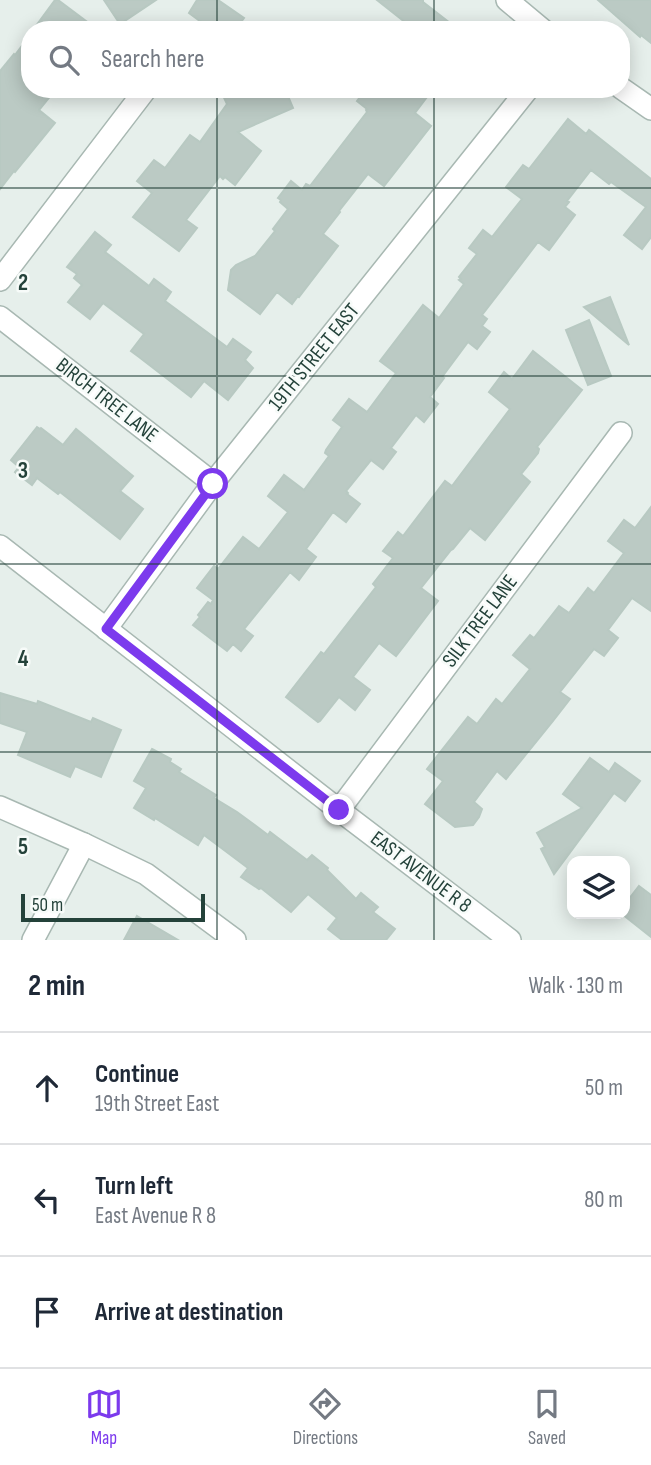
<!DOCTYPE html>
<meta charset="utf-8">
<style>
body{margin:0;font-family:"Sofia Sans Condensed",sans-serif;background:#f6f6f7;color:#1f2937}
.controls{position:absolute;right:21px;bottom:21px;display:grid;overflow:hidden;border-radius:14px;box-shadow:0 4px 18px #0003}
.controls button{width:63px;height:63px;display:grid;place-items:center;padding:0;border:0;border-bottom:2px solid #e0e1e3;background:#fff;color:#1f2937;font:35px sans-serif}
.scale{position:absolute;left:21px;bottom:18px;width:184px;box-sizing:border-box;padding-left:7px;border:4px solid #24423a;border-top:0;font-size:19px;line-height:24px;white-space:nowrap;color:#24423a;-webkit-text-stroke:5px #f7fbf9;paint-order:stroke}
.stop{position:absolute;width:21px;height:21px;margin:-16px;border:5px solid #7c3aed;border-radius:50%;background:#fff}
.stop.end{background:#7c3aed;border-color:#fff;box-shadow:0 2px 7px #0008}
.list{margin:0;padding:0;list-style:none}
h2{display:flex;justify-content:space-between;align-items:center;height:91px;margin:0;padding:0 28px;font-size:30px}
h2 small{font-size:23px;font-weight:400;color:#747a83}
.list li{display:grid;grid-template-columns:46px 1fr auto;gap:21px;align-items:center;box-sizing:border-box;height:112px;padding:0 28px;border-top:2px solid #e0e1e3}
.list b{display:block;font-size:26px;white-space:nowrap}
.list p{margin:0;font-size:23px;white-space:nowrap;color:#747a83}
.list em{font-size:23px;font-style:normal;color:#747a83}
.icon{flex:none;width:38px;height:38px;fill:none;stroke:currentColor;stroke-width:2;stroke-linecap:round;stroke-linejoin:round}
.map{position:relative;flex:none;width:651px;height:940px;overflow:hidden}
.search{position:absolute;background:#fff;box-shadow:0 4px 18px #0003;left:21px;right:21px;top:21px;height:77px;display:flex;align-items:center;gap:18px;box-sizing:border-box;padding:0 24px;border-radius:28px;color:#747a83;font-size:26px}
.sheet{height:427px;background:#fff}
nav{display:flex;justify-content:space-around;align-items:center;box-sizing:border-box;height:98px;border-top:2px solid #e0e1e3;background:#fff;font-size:19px;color:#747a83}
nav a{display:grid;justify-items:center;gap:4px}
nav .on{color:#7c3aed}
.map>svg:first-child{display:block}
.building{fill:#bbcac4;stroke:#b8c9c2;stroke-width:2}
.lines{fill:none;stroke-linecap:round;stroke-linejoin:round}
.minor-casing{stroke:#a8b8b2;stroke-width:24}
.minor{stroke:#fff;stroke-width:21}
.route{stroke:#7c3aed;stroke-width:9}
.grid{fill:none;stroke:#24423a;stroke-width:2;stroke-opacity:0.55}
.labels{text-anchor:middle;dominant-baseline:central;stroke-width:5;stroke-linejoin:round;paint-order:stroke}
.street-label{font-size:21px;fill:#24423a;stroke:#f7fbf9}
.grid-label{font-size:23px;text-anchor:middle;font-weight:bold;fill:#24423a;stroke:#f7fbf9;stroke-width:5;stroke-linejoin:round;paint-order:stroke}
</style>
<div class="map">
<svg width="651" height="940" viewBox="0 0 651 940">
<rect width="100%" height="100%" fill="#e6efeb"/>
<!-- building -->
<g class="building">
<path d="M55,0h3l40,30h-65z"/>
<path d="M104,0h52l-36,24z"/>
<path d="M197,0h21l26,18 -9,12h-23l-23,-17z"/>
<path d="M377,0h46v2l36,28h-44z"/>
<path d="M598,0h53v43l-10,-8 -1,2z"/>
<path d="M30,35v54h26l-17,21 16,13 -40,49 -1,-1 -14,18v-118l14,-17 1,1z"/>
<path d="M220,89h65l8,19 -55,24 23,19 -26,34 -10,-8 -2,2 -3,-3 -34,44 11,8 -18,23 -46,-34 19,-24 -15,-12 17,-21 11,8 25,-33 10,7 27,-38z"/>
<path d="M366,89h67l-18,24 16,13 -47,60 -16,-12 -29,37 1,1 -17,22 15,12 -39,51 -1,-1 -6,8 -15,-12 -17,22 -32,-24 3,-20 5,-5 19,-9 20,-25 -2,-2 15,-20 -8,-7 1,-2 -3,-2 13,-17 11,9 4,-6 4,2 57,-74 -1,-2 1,-1 -10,-8z"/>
<path d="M568,119l18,15 3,-4 62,49v58l-9,12 -18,-14 22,-28 -35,-25 -2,2 -18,-14 -24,31 2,1 -4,5 10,8 -26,35 -11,-8 -56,73 5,4 -5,7 8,6 -13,17 -9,-7 -26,35 2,1 -14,19 8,7 -14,18 -8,-7 -25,33 5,4 -13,17 -12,-9 -25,31 2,2 -1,1 13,10 -14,18 -13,-10 -27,37 10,8 -17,23 -9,-8 -46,57 9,7 -12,15 -8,-7 -6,7 -34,-26 7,-8 -2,-2 10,-13 3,2 2,-4 -16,-12 17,-22 4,3 25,-32 16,12 29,-37 -20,-16 16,-21 20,15 25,-34 -4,-3 1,-3 16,-23 -9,-7 16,-21 18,13 29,-39 -16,-12 43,-56 16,13 25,-34 -5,-4 2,-1 -2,-2 18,-23 -8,-6 14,-18 9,7 30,-38 -16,-12 17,-22 6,4z"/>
<path d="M95,232l16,13 -6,7 44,34 5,-7 17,13 -6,9 62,46 6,-8 18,13 -6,8 8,8 -25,32 -24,-19 -13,16 -52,-40 -8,-6 13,-17 -41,-31 -13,16 -22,-17 14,-17 -8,-7 3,-4 -10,-7z"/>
<path d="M610,297l19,48 -45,-38z"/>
<path d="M589,320l22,56 -23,9 -22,-55z"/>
<path d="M533,351l49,39 -45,57 2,2 -1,4 -17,21 9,8 -45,58 -15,-12 -17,21 -2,1 -30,38 17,13 -31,41 -11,14 -17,-13 -26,34 17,13 -15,20 -16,-13 -19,24 -2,1 -32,-25 35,-45 3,2 52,-67 -3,-3 20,-26 -10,-7 15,-19 5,4 42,-55 7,5 58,-77 -21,-17 15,-20 8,7z"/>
<path d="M37,427l3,2 1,-1 22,17 13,-16 57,47 -13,15 23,18 -23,30 -60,-47 -2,2 -21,-16 -5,7 -17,-13 4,-5 -8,-7z"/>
<path d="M651,507v104l-19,-13 -24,32 10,8 -14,18 -10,-7 -34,43 10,7 -17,22 -47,58 -9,-8 -23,31 8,7 -3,8 -6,8 -18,2 -30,-23 18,-23 -16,-12 41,-52 9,7 19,-25 6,5 28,-35 -17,-14 17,-20 4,3 25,-32 10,7 19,-25 6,5 30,-40 -16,-12 16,-21 11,8z"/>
<path d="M0,693l37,11 1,-3 53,21 2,-4 28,12 -20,47 -26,-11 -5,11 -52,-22 9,-23 -27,-9z"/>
<path d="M152,749l19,10 -1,3 11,7 -2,3 37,23 -2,3 23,14 31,23 2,-3 37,28 5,-5 16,13 -1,2 29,29 5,-6 17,14 -5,5 22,17 -9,11h-44l-14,-11 9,-11 -29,-24 -17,18 -30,-24 -2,1 -18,-12 7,-9 -44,-33 -6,10 -43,-27 -1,2 -20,-12 12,-20 -12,-7z"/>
<path d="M590,758l19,14 6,-9 25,18 -15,20 -11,-8 -60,81 -13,-25 4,-2 -8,-14 45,-25 -19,-14z"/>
<path d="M639,886l12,9v42l-29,-23h3v-10z"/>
<path d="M137,916l41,24h-54z"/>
</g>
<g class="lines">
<!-- minor casing -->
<g class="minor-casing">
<g id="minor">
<path d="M507,0l36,30"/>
<path d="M621,88l30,21"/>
<path d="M0,280l146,-191"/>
<path d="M0,317l213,166"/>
<path d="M0,546l339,264 171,130"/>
<path d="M106,629l107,-146 315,-394"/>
<path d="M0,807l84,37 62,30 89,66"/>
<path d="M339,810l282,-377"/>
<path d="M33,940l51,-96"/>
</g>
</g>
<!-- minor -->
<use href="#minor" class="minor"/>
</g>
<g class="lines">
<!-- route -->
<path class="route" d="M213,484l-107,145 233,181"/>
</g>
<!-- grid -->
<path class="grid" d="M217,0v30M434,0v30M217,89v851M434,89v851M0,188h651M0,376h651M0,564h651M0,752h651"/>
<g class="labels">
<!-- street labels -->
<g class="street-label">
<text transform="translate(314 357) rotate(-51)">19TH STREET EAST</text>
<text transform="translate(107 400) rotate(38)">BIRCH TREE LANE</text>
<text transform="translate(480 621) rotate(-53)">SILK TREE LANE</text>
<text transform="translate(421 872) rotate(37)">EAST AVENUE R 8</text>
</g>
</g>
<g class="grid-label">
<text x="23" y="290">2</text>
<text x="23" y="478">3</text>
<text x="23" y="666">4</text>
<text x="23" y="854">5</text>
</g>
</svg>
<div class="controls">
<button><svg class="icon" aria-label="layers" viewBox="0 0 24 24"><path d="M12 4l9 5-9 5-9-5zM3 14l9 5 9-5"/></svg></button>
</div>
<div class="scale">50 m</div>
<div class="stop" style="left:213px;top:484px"></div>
<div class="stop end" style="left:339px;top:810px"></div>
<div class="search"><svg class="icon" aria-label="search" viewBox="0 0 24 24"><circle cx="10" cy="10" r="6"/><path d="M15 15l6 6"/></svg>Search here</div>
</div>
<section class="sheet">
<h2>2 min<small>Walk · 130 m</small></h2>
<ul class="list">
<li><svg class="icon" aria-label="ahead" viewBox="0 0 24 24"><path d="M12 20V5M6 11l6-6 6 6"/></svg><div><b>Continue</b><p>19th Street East</p></div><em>50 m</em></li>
<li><svg class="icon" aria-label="left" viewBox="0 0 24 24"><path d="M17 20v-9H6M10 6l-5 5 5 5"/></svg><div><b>Turn left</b><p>East Avenue R 8</p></div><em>80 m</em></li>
<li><svg class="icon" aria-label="arrive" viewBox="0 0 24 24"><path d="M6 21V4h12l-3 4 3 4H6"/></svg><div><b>Arrive at destination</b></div></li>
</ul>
</section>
<nav>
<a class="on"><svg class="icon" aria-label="map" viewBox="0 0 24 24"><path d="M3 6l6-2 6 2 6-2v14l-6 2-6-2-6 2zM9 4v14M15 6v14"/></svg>Map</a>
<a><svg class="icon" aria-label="directions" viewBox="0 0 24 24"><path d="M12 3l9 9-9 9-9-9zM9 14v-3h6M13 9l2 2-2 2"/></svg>Directions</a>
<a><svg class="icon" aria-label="saved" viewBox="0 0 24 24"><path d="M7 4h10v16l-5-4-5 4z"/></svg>Saved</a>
</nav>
